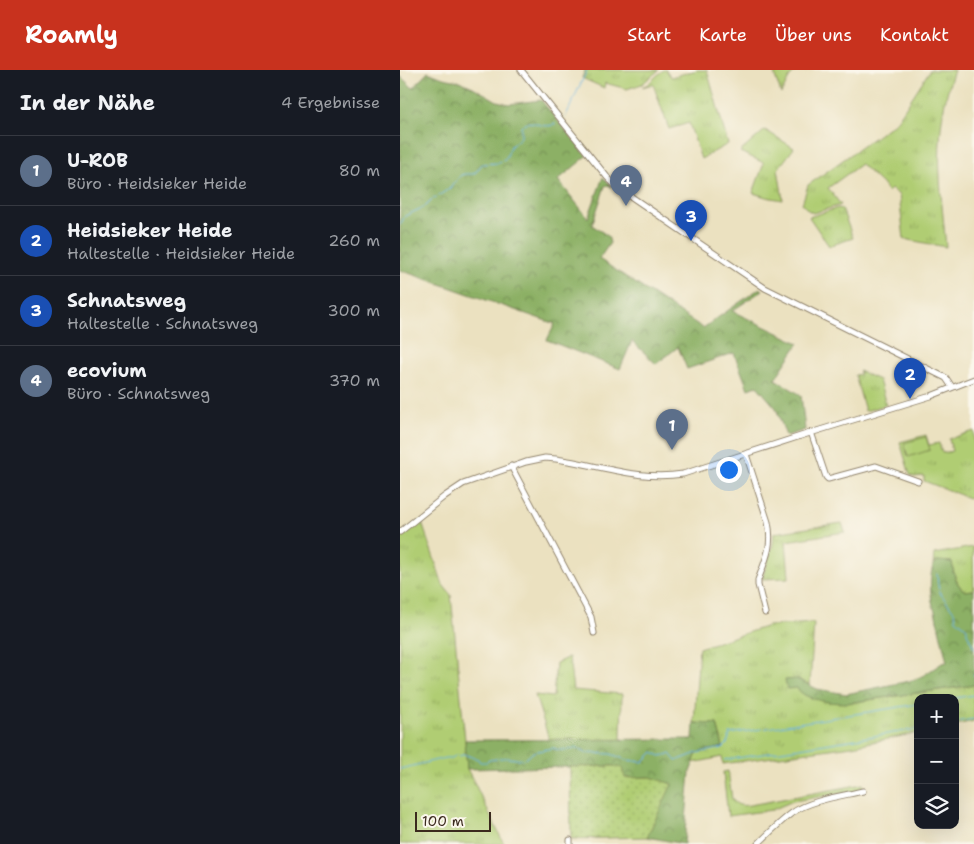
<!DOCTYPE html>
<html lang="de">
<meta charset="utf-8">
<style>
body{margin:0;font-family:"Shantell Sans",sans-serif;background:#242831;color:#f1f3f6}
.controls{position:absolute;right:15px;bottom:15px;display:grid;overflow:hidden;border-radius:10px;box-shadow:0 5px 20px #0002}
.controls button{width:45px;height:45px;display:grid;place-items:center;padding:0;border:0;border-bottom:1px solid #363941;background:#171b24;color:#f1f3f6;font:25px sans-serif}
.scale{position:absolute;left:15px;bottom:12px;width:76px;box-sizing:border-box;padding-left:5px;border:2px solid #3b2a1e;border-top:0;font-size:14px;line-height:18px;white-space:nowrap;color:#3b2a1e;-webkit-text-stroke:4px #fbf7ec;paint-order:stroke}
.you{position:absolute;left:328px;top:399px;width:18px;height:18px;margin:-12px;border:4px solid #fff;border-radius:50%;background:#1a73e8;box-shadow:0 0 0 8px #1a73e833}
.badge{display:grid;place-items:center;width:32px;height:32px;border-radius:50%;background:#c8321e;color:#fff;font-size:16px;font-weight:700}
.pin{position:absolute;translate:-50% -41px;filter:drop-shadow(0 1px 2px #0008)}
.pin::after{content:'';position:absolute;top:26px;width:18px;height:15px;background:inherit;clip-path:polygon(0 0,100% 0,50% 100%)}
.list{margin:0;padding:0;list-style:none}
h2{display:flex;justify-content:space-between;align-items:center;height:65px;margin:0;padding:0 20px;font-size:21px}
h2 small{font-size:16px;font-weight:400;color:#9ea1a6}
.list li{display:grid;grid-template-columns:32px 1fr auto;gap:15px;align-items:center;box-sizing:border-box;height:70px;padding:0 20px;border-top:1px solid #363941}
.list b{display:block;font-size:19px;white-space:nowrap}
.list p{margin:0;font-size:16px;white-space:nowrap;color:#9ea1a6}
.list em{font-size:16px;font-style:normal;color:#9ea1a6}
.icon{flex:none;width:28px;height:28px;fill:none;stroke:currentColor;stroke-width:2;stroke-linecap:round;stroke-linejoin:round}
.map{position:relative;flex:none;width:574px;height:774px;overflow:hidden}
header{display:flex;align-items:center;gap:30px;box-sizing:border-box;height:70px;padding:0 25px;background:#c8321e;color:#fff}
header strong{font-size:24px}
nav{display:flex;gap:28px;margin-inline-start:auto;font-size:18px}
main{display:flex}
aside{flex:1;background:#171b24}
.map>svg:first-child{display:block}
.grass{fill:url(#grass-tufts);stroke:#767c48}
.forest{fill:url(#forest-crowns);stroke:#646d42}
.garden{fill:url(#garden-dots);stroke:#767c48}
.pitch{fill:#b0cd73;stroke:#767c48}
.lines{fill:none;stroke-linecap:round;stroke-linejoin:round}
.stream{stroke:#69b4e2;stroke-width:1}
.minor-casing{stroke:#93866f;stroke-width:7}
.minor{stroke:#fff;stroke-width:5}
</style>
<header>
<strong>Roamly</strong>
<nav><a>Start</a><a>Karte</a><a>Über uns</a><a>Kontakt</a></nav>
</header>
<main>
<aside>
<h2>In der Nähe<small>4 Ergebnisse</small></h2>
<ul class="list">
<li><span class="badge" style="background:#5c6f8a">1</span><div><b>U-ROB</b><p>Büro · Heidsieker Heide</p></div><em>80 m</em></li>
<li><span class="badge" style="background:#1a4fb4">2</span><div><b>Heidsieker Heide</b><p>Haltestelle · Heidsieker Heide</p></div><em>260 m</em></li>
<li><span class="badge" style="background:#1a4fb4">3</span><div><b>Schnatsweg</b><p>Haltestelle · Schnatsweg</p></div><em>300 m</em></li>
<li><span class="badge" style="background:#5c6f8a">4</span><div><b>ecovium</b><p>Büro · Schnatsweg</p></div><em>370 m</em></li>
</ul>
</aside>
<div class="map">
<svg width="574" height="774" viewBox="0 0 574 774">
<defs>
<pattern id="grass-tufts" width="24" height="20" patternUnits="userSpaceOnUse" patternTransform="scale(1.25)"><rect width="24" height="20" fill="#b0cd73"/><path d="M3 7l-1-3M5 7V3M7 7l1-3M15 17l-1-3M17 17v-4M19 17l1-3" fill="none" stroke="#98b063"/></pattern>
<pattern id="forest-crowns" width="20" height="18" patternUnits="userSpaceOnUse" patternTransform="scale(1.25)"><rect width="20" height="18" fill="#8cb065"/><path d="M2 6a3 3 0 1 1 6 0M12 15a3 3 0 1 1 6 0" fill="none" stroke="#748f53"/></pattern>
<pattern id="garden-dots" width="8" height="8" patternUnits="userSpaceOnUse" patternTransform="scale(1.25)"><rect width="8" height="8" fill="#b0cd73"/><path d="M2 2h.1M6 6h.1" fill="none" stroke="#98b063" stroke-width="1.8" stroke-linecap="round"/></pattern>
</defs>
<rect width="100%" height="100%" fill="#fbf7ec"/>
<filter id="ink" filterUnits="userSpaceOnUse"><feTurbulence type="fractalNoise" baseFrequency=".02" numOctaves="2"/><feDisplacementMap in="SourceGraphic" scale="10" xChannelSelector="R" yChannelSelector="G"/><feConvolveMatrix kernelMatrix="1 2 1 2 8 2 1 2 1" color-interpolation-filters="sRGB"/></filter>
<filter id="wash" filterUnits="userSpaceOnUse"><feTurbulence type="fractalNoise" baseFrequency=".0096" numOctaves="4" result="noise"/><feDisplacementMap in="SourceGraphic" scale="20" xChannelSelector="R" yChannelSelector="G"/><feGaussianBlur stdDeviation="1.12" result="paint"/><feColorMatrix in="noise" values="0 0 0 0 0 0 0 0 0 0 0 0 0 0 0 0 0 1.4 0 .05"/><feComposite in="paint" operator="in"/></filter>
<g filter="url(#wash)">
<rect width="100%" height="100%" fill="#ebe1c0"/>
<!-- grass -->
<g class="grass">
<path d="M185,0h74l-17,14 -15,5 -22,-6 -1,5 -22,-10z"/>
<path d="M263,0h3l5,7 26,-7h10l21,74 -27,15 -12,-36 -20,6 -16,-45 -11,3 6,-3z"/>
<path d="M373,0h24l-8,8 -8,16z"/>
<path d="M530,0h24c-22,63 -14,113 -8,177l-42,-8 -5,-44 -8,-6 -3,3 -6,-8 -21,-20 -33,24 13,17 -28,8 -4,-2 -7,-7 6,-19 88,-63z"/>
<path d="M365,60l29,18 -16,21 5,31 -17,-3 -13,-4 11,-30 -24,-11z"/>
<path d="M438,138l4,1 11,29 -24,8 -20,-29z"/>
<path d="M459,301l20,9 7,25 -21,6 -10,-36 5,-1z"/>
<path d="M574,361v69l-50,-19v-5l-10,1 -4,-2 -10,-33 26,-7 3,10 10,-2 3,10 10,-2 -3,-12z"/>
<path d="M21,450l22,65 8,10 14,145 2,29 6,11 31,64h-104v-307z"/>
<path d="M442,453l3,9 -59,9 3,37 -27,1 11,-35 1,-11z"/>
<path d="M573,477l1,43 -9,1c-10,-7 -11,-17 -13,-29l-17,1 -2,3 1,-12z"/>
<path d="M414,553l-4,62 -13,-6v9l50,15 127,-18v36l-19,4v-27h-37v35l-66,13 -129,18 -1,-7 -29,6 4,-11 26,-5 -6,-23 -23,-1 5,-75 69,-22z"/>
<path d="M169,587l4,33 49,4 -1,46 -72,-1 -14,-44 18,2 3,-34z"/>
<path d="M328,701l4,28c5,7 10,7 18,6l113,-21v6l-70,11 -21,9 -44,6 -5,-44z"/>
</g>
<!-- forest -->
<g class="forest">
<path d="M28,2l15,6 16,3 14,6 24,14 12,3 32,-4 46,56 -29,24 30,38 15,-41 9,10 -4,-2 -3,1 -13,39 16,11 2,7 -11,16 104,69 57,-40 3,2 -31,21 67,32 -24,36 26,16 4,35 -19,6 -10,-28 -19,-22 -9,3 -14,-36 -47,16 -9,-22 -22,17 -24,-23 -12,28 -73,-29 8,-16 -155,-54v-194l13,12z"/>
<path d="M538,491l14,1c2,12 3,22 13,29l9,-1v95l-127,18c-14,0 -42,-2 -50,-15l-10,1 -2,-9 12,-1 20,10 29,5 68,-14 10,-5 18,-12 5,-1 -12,-51c-5,-10 -6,-34 -2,-45 1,-2 3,-4 5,-5z"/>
<path d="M294,653l23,1 6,23 -26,6 -7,19 -6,72 -37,-7 24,-53 -21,-7 -25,1 -11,-12 -147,3 -2,-29 228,-1z"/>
</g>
<!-- garden -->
<path class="garden" d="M214,696l8,2 3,10 25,-1 22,7 -25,53 -76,2 -1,-72z"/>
<!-- pitch -->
<path class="pitch" d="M526,367l4,13 -22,7 -4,-14z"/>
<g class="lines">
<!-- stream -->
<g class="stream">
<path d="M165,48l22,-48"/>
<path d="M0,155l5,-9 21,-10 7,-7 16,-10 12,-14 4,-1h8l3,-2 6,-8 16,-1 8,-5 5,-12 10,-9v-11c13,-10 19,5 34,-2"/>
<path d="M537,504l1,11 2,8 15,20 1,6 11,9v5l7,15"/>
<path d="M574,604v2"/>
<path d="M555,628l19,-3"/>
<path d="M555,652l19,-3"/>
<path d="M57,685l4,1 2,-2 15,5 2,3h7l2,-2c6,0 8,-2 13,-2 13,-1 21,6 31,-6l20,-4 6,2h8l9,-2 10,5 25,1 16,6 16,2 10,-10 7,4 10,-2 6,7 21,-8 26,-5 4,-4 3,-10 188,-30"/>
<path d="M325,690l193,-31"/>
<path d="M0,699l45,-11h7l3,-2"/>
</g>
</g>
</g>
<g filter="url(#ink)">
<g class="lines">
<!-- minor casing -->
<g class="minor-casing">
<g id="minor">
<path d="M121,0l86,107 10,10 148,101 181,90 6,9"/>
<path d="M411,362l15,45 2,2 48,-13 42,15"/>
<path d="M346,384l22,68c5,23 -2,37 -10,58v5l7,28"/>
<path d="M111,396l80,151 3,16"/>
<path d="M0,462l45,-36 18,-12 63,-22 19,-4 11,1c44,6 82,22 127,15l124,-40 124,-38 43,-17"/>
<path d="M170,774v-4"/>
<path d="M358,774c11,-11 22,-22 34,-31 18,-13 50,-17 71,-22"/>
</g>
</g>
<!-- minor -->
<use href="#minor" class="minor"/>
</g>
</g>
</svg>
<div class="controls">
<button>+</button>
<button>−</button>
<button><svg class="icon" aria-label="layers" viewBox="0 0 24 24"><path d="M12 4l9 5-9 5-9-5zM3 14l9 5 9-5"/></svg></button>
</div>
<div class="scale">100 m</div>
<div class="you"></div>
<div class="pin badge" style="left:272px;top:380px;background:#5c6f8a">1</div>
<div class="pin badge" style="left:510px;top:329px;background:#1a4fb4">2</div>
<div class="pin badge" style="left:291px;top:171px;background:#1a4fb4">3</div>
<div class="pin badge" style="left:226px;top:136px;background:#5c6f8a">4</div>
</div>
</main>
